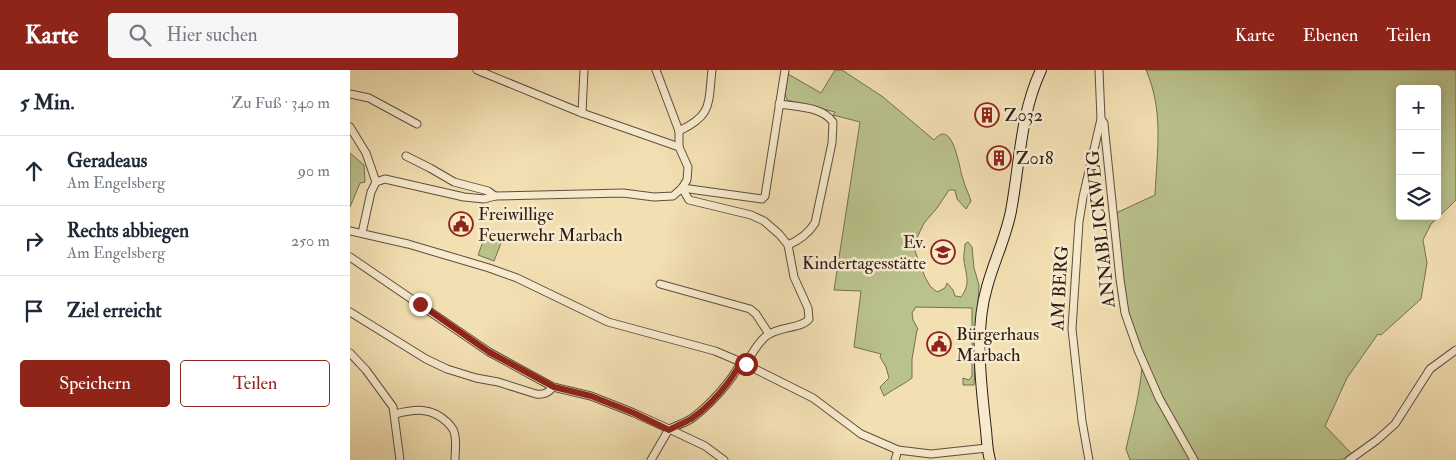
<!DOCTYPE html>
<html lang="de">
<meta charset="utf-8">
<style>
body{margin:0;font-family:"IM FELL Double Pica",serif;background:#f6f6f7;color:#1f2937}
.controls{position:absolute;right:15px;top:15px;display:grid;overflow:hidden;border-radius:5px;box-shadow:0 2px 12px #0003}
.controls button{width:45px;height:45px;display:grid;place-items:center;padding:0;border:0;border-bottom:1px solid #e0e1e3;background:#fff;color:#1f2937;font:25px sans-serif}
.stop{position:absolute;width:15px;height:15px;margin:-11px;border:4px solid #8f2418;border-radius:50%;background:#fff}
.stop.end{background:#8f2418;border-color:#fff;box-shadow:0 1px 5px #0008}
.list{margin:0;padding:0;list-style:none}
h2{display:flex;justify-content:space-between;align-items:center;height:65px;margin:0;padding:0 20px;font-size:21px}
h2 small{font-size:16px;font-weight:400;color:#747a83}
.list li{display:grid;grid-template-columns:32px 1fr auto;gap:15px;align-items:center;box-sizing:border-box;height:70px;padding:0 20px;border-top:1px solid #e0e1e3}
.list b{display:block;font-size:19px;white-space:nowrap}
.list p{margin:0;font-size:16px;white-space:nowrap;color:#747a83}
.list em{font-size:16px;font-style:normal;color:#747a83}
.actions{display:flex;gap:10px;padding:15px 20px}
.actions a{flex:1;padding:11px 0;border:1px solid #8f2418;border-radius:5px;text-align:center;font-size:18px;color:#8f2418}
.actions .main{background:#8f2418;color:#fff}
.icon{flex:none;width:28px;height:28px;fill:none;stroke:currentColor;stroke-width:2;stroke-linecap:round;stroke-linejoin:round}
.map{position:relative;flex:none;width:1106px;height:390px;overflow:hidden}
header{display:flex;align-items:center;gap:30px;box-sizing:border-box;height:70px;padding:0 25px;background:#8f2418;color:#fff}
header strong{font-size:24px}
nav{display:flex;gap:28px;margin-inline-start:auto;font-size:18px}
.search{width:350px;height:45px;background:#f6f6f7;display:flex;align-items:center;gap:12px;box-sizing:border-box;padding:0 18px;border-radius:5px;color:#747a83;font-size:19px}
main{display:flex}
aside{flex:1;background:#fff}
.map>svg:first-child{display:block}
.green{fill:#bac28c;stroke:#737052;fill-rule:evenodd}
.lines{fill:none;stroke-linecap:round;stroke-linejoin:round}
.minor-casing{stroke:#5e4e3e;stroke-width:9}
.secondary-casing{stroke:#2c1d17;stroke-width:12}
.minor{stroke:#f7eacd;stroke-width:7}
.secondary{stroke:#f7eacd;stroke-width:10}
.route{stroke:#8f2418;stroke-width:6}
.labels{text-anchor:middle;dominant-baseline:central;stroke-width:5;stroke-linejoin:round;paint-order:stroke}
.poi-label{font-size:18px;fill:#2c1d17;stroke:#f7eacd;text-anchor:start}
.street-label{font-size:18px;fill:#2c1d17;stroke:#f7eacd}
</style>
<header>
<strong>Karte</strong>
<div class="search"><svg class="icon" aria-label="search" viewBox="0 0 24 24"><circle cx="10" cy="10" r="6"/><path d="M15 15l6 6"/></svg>Hier suchen</div>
<nav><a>Karte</a><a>Ebenen</a><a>Teilen</a></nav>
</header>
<main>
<aside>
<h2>5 Min.<small>Zu Fuß · 340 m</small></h2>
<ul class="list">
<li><svg class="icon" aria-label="ahead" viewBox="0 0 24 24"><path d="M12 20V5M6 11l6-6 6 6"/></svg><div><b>Geradeaus</b><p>Am Engelsberg</p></div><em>90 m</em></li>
<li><svg class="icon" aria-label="right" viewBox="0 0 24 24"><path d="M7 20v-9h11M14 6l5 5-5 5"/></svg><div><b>Rechts abbiegen</b><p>Am Engelsberg</p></div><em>250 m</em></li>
<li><svg class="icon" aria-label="arrive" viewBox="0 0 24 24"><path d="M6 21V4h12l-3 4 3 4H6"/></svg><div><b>Ziel erreicht</b></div></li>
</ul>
<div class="actions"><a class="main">Speichern</a><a>Teilen</a></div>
</aside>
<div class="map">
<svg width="1106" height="390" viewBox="0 0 1106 390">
<rect width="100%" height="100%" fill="#f2dfb2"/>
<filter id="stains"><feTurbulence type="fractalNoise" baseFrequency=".004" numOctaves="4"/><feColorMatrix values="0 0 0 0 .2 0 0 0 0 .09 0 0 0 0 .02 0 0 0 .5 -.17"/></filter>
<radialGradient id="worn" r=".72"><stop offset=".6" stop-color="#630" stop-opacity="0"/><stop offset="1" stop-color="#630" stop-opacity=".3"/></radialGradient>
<!-- green -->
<g class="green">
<path d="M485,0h7l41,27 51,43c19,-23 25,28 29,39 2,8 6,15 8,22l-5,8 -9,-10 -2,-9h-6l-12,18 -13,15 -10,21 1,7 10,26 5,9 7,6 8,-4 2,-5 6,7 2,6 6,1c10,-13 5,-22 3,-36 -1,-6 1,-11 1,-17l3,-2 4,5 2,21 5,17 -5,100h-11v-7l6,2 3,-4v-68l-56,-1 -4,6 1,7 5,9 -1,1 -5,29v19c-9,7 -19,11 -28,18l-4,-9 9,-9 -3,-11 -6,-10 1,-3 -27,-7 7,-56 -27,-1 26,-168 -27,-7 2,-3 -48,-12 -2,-6 3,-20 33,19z"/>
<path d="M796,0h310v130l-25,24 -8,16 4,23 -6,36 -40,36 -3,-1 -31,44 -22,48 27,28 -11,6h-211l-4,-11c6,-27 14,-55 16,-82 1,-20 -9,-37 -14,-56 -7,-31 -7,-66 -12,-98l39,-18c2,-44 9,-84 -9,-125zM1050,19h37v127h-37z"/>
<path d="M0,83l14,12 1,17 -5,1 -10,24z"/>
<path d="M137,161l16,7 -9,23 -16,-6z"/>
</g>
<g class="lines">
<!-- minor casing -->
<g class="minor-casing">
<g id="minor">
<path d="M127,0l105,43 97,34"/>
<path d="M749,0l2,49 3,4 1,11 15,145 5,34 13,37 21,48 35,62"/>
<path d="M0,24l19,4 48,26"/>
<path d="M429,34c18,3 42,2 54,18l-1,21 -17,80c-7,11 -15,17 -27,22"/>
<path d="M232,43l2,-43"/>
<path d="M0,57l16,26 10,29"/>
<path d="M329,61c34,-16 29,-27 33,-61"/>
<path d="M56,86l24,12 24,14 34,9 7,5"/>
<path d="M332,118l7,12 62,15 13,6 15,13 9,11 6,32 14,31 1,11c-7,10 -32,7 -44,18 -8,7 -14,18 -19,27"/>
<path d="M332,118l80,11 3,-3 20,-126"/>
<path d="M0,161l58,13 81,24 28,10 91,44 107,29 26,11 72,36 48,36 37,16 33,4 56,-6"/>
<path d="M12,163l9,-41 5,-10 9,-3 79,18 20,2 11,-3 128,-3 31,4 19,-1 9,-8 5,-8 1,-13 -9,-20v-16l-23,-61"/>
<path d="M0,187l139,95 64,35 38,9 43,17 35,16c7,-3 15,-6 22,-10 18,-13 41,-38 50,-57"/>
<path d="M310,214l90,25 6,5 13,20"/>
<path d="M0,242l76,47 21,10 29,9 22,4 38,12c8,1 12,-1 17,-7"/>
<path d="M0,283l16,17 27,37 7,53"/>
<path d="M45,344c20,-5 36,-7 52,8 3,3 6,6 7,10 3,8 1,19 1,28"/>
<path d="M301,390l18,-31 36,17 19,14"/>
<path d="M545,390l3,-10"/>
<path d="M739,390l-7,-39 -10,-92 7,-107 4,-25 18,-78"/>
<path d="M999,390l28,-20 18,-16 35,-55 26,-19"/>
</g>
</g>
<!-- secondary casing -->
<g class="secondary-casing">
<path id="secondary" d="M640,390c-3,-10 -3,-20 -4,-30 -5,-45 -12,-100 1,-143 7,-26 19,-50 24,-76 9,-48 9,-96 30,-141"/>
</g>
<!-- minor -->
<use href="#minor" class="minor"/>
<!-- secondary -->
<use href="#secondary" class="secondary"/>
</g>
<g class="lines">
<!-- route -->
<path class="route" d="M70,234l69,48 65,35 37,9 43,17 35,17c7,-4 15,-7 22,-11 19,-13 40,-37 50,-57l5,2"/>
</g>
<!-- icons -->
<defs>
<g id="building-ring" transform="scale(1.25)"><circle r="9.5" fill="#f7eacd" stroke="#8f2418" stroke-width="1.5"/><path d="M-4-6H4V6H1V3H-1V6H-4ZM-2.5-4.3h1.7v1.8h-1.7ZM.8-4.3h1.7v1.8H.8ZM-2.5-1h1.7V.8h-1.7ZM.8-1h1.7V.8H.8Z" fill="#8f2418"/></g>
<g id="civic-ring" transform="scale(1.25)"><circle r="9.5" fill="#f7eacd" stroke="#8f2418" stroke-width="1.5"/><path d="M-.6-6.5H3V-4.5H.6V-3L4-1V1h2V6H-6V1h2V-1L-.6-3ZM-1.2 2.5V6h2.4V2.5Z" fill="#8f2418"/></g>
<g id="school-ring" transform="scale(1.25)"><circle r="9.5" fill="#f7eacd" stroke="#8f2418" stroke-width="1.5"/><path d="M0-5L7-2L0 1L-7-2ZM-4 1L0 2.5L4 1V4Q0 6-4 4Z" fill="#8f2418"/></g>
</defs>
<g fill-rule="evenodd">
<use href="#building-ring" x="637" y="45"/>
<use href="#building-ring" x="649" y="88"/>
<use href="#civic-ring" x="111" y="154"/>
<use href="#school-ring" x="593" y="182"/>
<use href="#civic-ring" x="589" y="274"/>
</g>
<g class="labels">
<!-- poi labels -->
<g class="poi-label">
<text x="654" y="45">Z032</text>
<text x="666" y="88">Z018</text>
<text x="128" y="144">Freiwillige<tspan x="128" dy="21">Feuerwehr Marbach</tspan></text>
<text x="576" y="172" text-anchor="end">Ev.<tspan x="576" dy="21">Kindertagesstätte</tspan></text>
<text x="606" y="264">Bürgerhaus<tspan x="606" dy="21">Marbach</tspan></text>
</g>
<!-- street labels -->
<g class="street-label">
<text transform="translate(751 159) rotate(-96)">ANNABLICKWEG</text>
<text transform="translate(710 218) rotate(-87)">AM BERG</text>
</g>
</g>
<rect width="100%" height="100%" filter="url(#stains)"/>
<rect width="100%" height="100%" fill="url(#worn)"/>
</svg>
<div class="controls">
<button>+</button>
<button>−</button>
<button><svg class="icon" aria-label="layers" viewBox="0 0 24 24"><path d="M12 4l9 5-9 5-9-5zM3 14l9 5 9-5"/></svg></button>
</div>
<div class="stop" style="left:396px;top:294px"></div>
<div class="stop end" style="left:70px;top:234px"></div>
</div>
</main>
